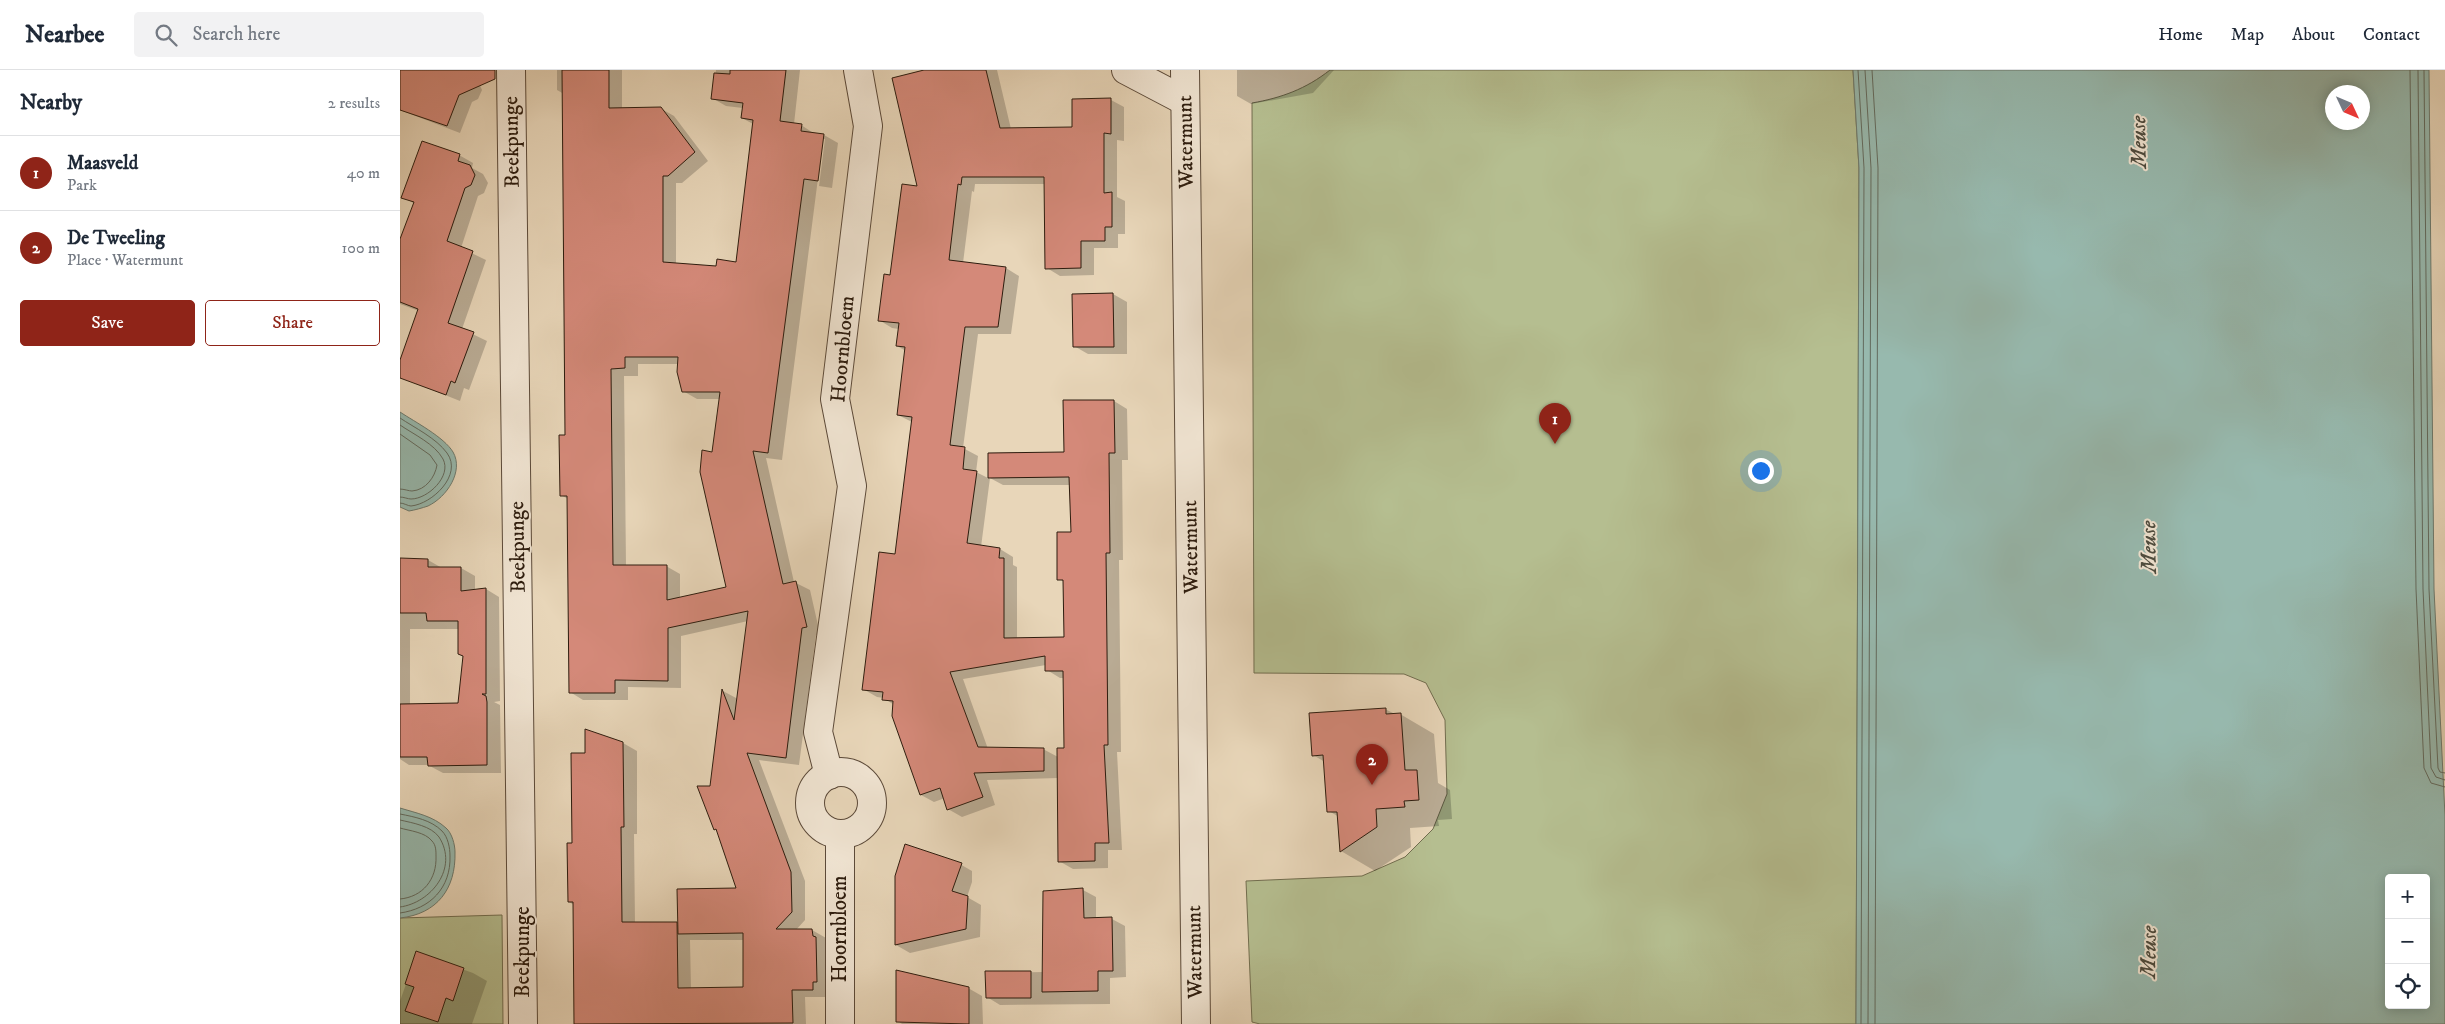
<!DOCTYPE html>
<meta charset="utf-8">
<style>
body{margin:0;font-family:"IM FELL DW Pica",serif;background:#f2f2f3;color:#1f2937}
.controls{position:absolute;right:15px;bottom:15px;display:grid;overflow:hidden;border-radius:5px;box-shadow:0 2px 12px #0003}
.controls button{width:45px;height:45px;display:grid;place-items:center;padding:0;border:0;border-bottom:1px solid #e0e1e3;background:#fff;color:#1f2937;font:25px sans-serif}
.compass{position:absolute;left:1925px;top:15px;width:45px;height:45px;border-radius:50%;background:#fff;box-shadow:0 2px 12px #0003;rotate:134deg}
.you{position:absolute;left:1360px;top:400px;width:18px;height:18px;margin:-12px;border:4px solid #fff;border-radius:50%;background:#1a73e8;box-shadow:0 0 0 8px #1a73e833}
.badge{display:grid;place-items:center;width:32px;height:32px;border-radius:50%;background:#8f2418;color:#fff;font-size:16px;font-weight:700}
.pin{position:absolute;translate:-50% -41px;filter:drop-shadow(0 1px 2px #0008)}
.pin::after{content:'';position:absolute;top:26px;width:18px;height:15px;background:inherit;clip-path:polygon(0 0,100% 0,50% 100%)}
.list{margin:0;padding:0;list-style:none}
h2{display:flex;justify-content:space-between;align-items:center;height:65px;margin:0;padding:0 20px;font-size:21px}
h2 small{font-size:16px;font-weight:400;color:#747a83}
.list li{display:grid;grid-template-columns:32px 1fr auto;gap:15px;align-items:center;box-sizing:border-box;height:75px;padding:0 20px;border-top:1px solid #e0e1e3}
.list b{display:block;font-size:19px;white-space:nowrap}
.list p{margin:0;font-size:16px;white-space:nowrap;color:#747a83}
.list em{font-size:16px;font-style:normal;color:#747a83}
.actions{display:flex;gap:10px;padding:15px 20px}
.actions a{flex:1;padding:11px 0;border:1px solid #8f2418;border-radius:5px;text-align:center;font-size:18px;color:#8f2418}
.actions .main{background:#8f2418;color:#fff}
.icon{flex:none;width:28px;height:28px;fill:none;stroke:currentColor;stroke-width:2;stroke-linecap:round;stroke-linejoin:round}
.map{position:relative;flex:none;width:2045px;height:954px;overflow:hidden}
header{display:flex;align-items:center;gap:30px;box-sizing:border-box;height:70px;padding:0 25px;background:#fff;border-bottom:1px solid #e0e1e3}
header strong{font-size:24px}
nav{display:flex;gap:28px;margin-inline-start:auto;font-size:18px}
.search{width:350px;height:45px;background:#f2f2f3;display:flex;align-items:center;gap:12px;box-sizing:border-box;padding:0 18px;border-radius:5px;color:#747a83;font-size:19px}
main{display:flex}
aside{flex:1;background:#fff}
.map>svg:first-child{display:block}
.green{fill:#b5be90;stroke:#716d4f}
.water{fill:#97b9ae;stroke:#6d7a6e;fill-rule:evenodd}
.shadow{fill:#0003;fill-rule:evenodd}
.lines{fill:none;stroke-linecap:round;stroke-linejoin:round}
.shore{stroke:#626a5e;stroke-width:1}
.building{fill:#d48979;stroke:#2d1c0e;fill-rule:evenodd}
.street-casing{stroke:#5c4a39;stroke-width:30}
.street{stroke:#f0e4d2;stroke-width:28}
.labels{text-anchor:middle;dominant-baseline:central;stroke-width:4;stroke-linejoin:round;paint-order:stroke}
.street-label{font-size:21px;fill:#2d1c0e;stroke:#f0e4d2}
.water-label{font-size:22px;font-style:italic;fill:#4d4b3e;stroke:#f0e4d2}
</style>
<header>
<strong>Nearbee</strong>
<div class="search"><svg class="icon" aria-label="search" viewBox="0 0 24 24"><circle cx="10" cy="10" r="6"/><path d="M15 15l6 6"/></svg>Search here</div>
<nav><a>Home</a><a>Map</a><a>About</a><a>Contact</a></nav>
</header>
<main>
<aside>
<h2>Nearby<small>2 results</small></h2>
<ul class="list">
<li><span class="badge">1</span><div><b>Maasveld</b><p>Park</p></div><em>40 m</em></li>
<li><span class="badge">2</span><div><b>De Tweeling</b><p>Place · Watermunt</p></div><em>100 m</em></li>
</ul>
<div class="actions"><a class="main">Save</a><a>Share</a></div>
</aside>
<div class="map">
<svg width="2045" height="954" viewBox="0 0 2045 954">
<rect width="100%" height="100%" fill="#e8d6b9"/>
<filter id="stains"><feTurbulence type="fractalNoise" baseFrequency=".004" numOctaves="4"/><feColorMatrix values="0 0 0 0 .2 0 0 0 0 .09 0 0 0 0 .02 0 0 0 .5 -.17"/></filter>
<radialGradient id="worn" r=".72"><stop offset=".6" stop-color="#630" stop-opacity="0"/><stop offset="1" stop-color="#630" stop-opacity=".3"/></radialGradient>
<!-- green -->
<g class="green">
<path d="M930,0h523l6,98 -3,856h-596l-8,-2 -6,-141 116,-5 43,-19 28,-28 14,-35 -2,-74 -19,-37 -22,-9 -150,-1 -2,-570c29,-5 54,-14 78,-33z"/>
<path d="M102,845l1,109h-103v-106z"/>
</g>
<!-- water -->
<g class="water">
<path d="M1453,0h576l5,519 11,227v208h-589l3,-856zM1962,22v30h-30v-30zM1989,808h37v127h-37z"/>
<path d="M0,342c15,10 44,25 53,40 11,19 -6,45 -25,54 -6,2 -13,4 -19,5l-9,-4z"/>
<path d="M0,738c16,5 33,8 46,20 6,5 9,17 9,24 1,37 -18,62 -55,66z"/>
</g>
<!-- shadow -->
<g class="shadow">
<path d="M4,0h61l11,6 6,14 -4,9 -6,3 -12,31 -60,-23v-29z"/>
<path d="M157,0h65v39l38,-1 14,8 34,45 -26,22h-6v81l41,3 21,-4 15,-139 -11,-6 1,-10 -17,-2 -14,-8 4,-28h84l-6,54 7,1 14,9 9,1 14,8 -6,45 -13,-2 6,-47h-2l-41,321 -16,-2 28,124 16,8 10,44 -4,1 -17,130 -40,-5 46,121v39l-9,10h16l14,8v6l3,2 -3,51h-21l1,27h-231l-1,-119 -5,-3 4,-58 13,-90 37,-11 14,8v83h-3l1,90 44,1 59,-35 -20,-59 -3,-2 -4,-42 12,-96 13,7 2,5 10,-82 -67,15v52l-53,-1v13h-45l-13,-8 -2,-193 -7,-4 6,-58 -3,-343 -7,-4zM238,294h41l4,27 14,8h23l-7,54 15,135 -48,10v-24l-14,-8h-40l-2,-190h14zM290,870h54v48l-53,1z"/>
<path d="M533,0h64l14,59 63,-1 37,-28 13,7v34l-7,-1v57l8,4v33h-7v14h-24v27l-34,1 -13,-8 -2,-84h-70l-1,8 -2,-1 -9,72 43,5 13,8 -8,58h-33l-15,114 15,8 -2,16 14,7 -1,-25 76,-1 49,-52 13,8 1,51h-6l1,100h-4l2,192h-4l5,98h-14v18l-35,1 -14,-8 -1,-83 -71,2 8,25 -33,12 -14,-8 -3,-11 -11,4 -13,-7 -27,-90 -10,-7 -7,-1 -14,-8 33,-134 16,-133 -14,-7 8,-64 -9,-5 2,-17 -7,-1 -13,-8 39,-133zM590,408l13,7h68l1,48 -14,45 6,4 1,56 -48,1v-72l-4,-2v-8l-13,-8 -19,-2zM646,595l1,5 13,8h4l1,71 -7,8 -15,-8h-55l-25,-70z"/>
<path d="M837,0h97l-21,23 -62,11 -14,-8z"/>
<path d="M59,85l14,8 -1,5 11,6 5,9 -4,10 -6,3 -17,52 25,12 -24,69 25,12 -18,49 -5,-2 -4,13 -60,-24v-13l19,-53 -19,-7v-62l15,-38 -12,-7z"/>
<path d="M713,224l14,8v52h-39l-14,-8z"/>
<path d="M0,490h28l14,8h19l14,8v15l11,-2 13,8 1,104 -6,1 6,3 1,68h-58l-15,-8h-19l-9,-6zM10,559h50l4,27 -4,48 -50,1z"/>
<path d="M985,639l10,5h5l34,20 4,49 12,7 2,29 -14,1 1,6 -29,2 1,19 -36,24 -34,-20 -2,-34 -10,-6 -4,-49 -12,-7z"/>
<path d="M558,793l14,8v11l-5,15 14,8 -1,32 -70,16 -14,-8z"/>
<path d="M683,820l13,7v22h16l13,7 1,51 -16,1v26l-110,1 -13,-8v-24l57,-1z"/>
<path d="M17,883l56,20 14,8 -15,43h-72v-23z"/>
<path d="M568,918l14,8 1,28h-81l-4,-3z"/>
</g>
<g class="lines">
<!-- shore -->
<g class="shore">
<path d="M1458,0l6,98 -3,856"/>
<path d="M1465,0l6,98 -3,856"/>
<path d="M1472,0l6,98 -3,856"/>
<path d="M2010,0l6,519 8,179 7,15 14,4"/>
<path d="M2018,0l5,519 8,179 5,9 9,3"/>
<path d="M2024,0l5,519 9,179 2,4 5,1"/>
<path d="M0,348c15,10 36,20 47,35 16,22 -15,51 -36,53 -3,0 -7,-3 -11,-3"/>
<path d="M0,355c13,9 35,19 43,34 9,17 -15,40 -32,40 -3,0 -7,-2 -11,-2"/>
<path d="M0,364l30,21 7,10c-2,12 -11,25 -25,26 -3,0 -8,-2 -12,-2"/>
<path d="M0,744c15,3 31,6 42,17 6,6 8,17 8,25 1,32 -20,53 -50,57"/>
<path d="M0,750c13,3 31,6 39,17 20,31 -8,66 -39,70"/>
<path d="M0,758c10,3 25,4 32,13 4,4 4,10 4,15 1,23 -13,41 -36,43"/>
</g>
</g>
<!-- building -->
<g class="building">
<path d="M0,0h95v9l-36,16 -12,31 -47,-16z"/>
<path d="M162,0h47v38l52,-1 34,45 -27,24h-5v86l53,4 1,-7 19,3 17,-142 -12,-2 2,-15 -32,-4 3,-26 16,1v-4h56l-6,51 22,3 -1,7 23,3 -6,47 -14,-2 -36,274 -15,-2 30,133 13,-3 11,46 -5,1 -16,130 -39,-5 44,119 1,40 -16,17h36l1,7 3,1 1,45h-4v8h-21l1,33 -219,1 -1,-122h-5l-1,-59h5l-1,-90h14v-24l38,13 1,85h-3l1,95h55l1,66 65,-1v-54l-65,1 -1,-45 59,-1 -20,-59 -2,1 -17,-44h13l12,-97 12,31 14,-109 -80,17v53l-53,-1v13h-46l-2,-197h-7l-1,-61h6zM225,287h53l-1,15 5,20h38l-8,60 -10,-2 -2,22 26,115 -59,13v-35h-54l-2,-196 14,-1z"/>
<path d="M524,0h62l14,58 72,-1v-28l39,-1v36l-7,-1v60l8,-1v35h-7v14h-24v27l-36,1 -1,-92h-82l-1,8 -3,-1 -9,76 57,7 -8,60h-33l-15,118 15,2 -2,22 14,2 -10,72 33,5 -1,10h5v80l60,-1 -1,-57h-6v-48h14l-2,-55 -81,1v-25l76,-1 -1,-52h51l1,53h-6l1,100h-4l2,192h-4l5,98h-14v18l-37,1 -1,-114h7l-1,-77h-18v-15l-95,16 28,75 66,1v23l-70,2 9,24 -36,13 -7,-22 -20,7 -28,-79 1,-15 -11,-1 1,-8 -21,-2 17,-138 16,2 17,-137 -15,-2 8,-68 -9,-1 3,-23 -21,-2 6,-47 6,1 12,-91 15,2 -25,-108z"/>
<path d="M22,71l38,13 -2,7 12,4 5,10 -4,10 -6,3 -18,53 26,10 -25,72 26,9 -19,51 -4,-2 -5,14 -46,-17v-18l18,-51 -18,-7v-63l14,-37 -13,-4z"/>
<path d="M713,223l1,54h-41l-1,-53z"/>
<path d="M0,488l28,1v8h33v24l25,-3v106h-4l4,2 1,6v63l-59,1 -1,-9h-27v-53l58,-1 5,-47 -5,-2v-33h-31l-1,-8h-26z"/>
<path d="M986,638v6l15,-1 4,57h12l2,30 -15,1 1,6 -29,2 1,18 -37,25 -3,-40h-10l-4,-57 -11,1 -3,-43z"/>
<path d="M505,774l57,19 -10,28 16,5 -2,33 -71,16v-69z"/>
<path d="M683,818l1,30 28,-1 1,54h-15v20l-56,1 1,-101z"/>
<path d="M16,881l48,17 -11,33 -7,-3 -8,24 -33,-11 9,-24 -9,-3z"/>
<path d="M496,900l73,17v37l-73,-2z"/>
<path d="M585,901h46v27h-45z"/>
</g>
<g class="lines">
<!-- street casing -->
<g class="street-casing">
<g id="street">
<path d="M111,0l12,954"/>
<path d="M726,0l59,31"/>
<path d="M785,0l11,954"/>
<circle cx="441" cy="733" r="31"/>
<path d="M429,705l-11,-43 34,-246 -17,-87 33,-273 -10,-56"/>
<path d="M440,765v189"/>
</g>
</g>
<!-- street -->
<use href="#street" class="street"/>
</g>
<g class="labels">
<!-- street labels -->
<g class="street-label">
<text transform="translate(112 72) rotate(-91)">Beekpunge</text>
<text transform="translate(786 72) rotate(-91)">Watermunt</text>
<text transform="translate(443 279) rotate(-85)">Hoornbloem</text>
<text transform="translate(118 477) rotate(-91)">Beekpunge</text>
<text transform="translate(791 477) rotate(-91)">Watermunt</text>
<text transform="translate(440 859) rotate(-90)">Hoornbloem</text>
<text transform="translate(123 882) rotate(-90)">Beekpunge</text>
<text transform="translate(795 882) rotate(-91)">Watermunt</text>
</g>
<!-- water labels -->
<g class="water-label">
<text transform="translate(1739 72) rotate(-91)">Meuse</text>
<text transform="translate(1749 477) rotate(-91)">Meuse</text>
<text transform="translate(1749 882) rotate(-89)">Meuse</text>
</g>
</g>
<rect width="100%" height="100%" filter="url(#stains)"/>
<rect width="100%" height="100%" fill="url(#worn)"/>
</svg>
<div class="controls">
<button>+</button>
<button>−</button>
<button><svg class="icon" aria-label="locate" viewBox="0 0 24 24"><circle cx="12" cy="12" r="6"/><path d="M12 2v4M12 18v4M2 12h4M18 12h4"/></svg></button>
</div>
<svg class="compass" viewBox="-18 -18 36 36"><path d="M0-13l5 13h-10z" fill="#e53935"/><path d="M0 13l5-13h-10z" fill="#747a83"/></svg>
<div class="you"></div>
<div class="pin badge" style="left:1155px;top:374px">1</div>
<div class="pin badge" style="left:972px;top:715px">2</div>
</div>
</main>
